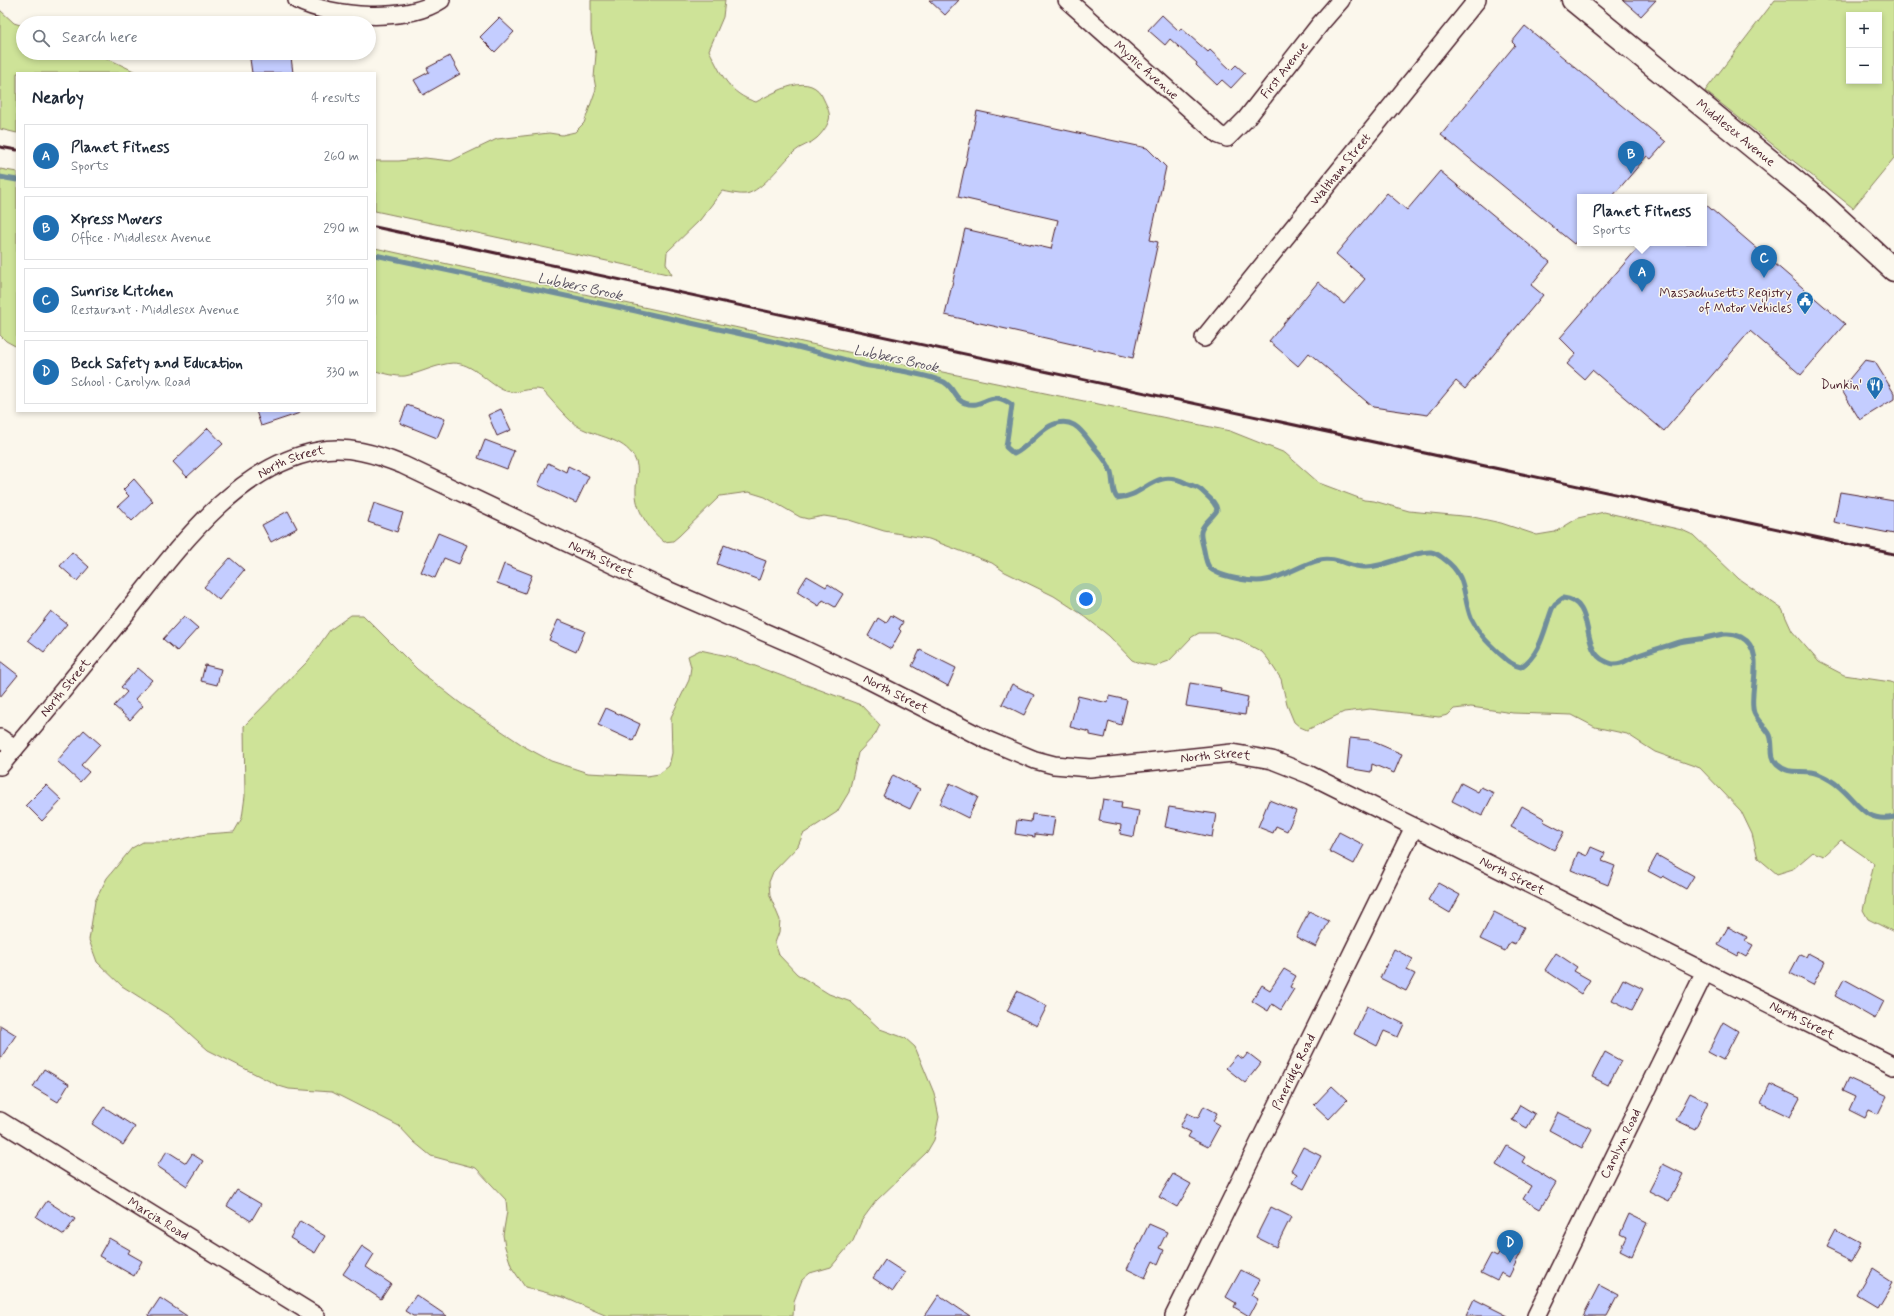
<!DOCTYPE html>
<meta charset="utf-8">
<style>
body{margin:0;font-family:Mynerve,sans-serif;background:#f6f6f7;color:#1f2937}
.controls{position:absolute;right:12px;top:12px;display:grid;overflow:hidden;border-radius:0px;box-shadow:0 2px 6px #0003}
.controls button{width:36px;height:36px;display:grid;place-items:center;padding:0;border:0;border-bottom:1px solid #e0e1e3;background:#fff;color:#1f2937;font:20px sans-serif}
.you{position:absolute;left:1086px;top:599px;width:14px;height:14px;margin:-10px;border:3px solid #fff;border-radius:50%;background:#1a73e8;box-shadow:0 0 0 6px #1a73e833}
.badge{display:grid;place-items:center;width:26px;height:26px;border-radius:50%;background:#1f6fb2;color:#fff;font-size:13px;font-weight:700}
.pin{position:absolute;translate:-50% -33px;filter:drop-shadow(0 1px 2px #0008)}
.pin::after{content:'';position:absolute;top:21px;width:14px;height:12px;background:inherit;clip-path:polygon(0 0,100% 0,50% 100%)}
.popup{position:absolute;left:1577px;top:194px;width:130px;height:52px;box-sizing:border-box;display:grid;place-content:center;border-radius:0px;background:#fff;filter:drop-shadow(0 1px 3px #0005);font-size:13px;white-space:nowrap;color:#747a83}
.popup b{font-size:15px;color:#1f2937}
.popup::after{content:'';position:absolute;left:50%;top:100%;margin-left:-8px;border:8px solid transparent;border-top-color:#fff}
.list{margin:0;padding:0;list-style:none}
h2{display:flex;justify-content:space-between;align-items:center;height:52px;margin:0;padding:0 16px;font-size:17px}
h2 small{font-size:13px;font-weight:400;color:#747a83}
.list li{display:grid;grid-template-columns:26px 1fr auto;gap:12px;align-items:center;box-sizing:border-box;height:64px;margin:0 8px 8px;padding:0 8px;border:1px solid #e0e1e3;border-radius:0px}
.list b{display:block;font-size:15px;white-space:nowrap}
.list p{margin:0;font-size:13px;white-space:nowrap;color:#747a83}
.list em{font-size:13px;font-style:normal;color:#747a83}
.icon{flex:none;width:22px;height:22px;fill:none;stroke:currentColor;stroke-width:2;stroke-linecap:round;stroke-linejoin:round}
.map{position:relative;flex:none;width:1894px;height:1316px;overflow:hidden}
.search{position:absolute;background:#fff;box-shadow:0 2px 6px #0003;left:16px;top:16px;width:360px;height:44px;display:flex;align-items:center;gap:10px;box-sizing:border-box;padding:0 14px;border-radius:22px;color:#747a83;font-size:15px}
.panel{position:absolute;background:#fff;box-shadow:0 2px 6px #0003;left:16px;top:72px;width:360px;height:340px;border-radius:0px}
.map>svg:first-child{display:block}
.green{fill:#cee398;stroke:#8c8162;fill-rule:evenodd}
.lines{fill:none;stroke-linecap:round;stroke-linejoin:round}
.stream{stroke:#6f8d9b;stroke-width:5}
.building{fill:#c4cdff;stroke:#4a1f2b}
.street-casing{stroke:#4a1f2b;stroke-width:20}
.secondary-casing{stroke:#4a1f2b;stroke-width:25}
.street{stroke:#fbf7ec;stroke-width:17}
.secondary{stroke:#fbf7ec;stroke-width:22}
.rail{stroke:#4a1f2b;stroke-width:3}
.labels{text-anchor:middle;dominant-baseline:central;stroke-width:3;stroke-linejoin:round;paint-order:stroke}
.street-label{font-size:13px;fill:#4a1f2b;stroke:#fbf7ec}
.poi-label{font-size:13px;fill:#4a1f2b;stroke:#fbf7ec;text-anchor:end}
.water-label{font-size:14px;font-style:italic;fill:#5d5663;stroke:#fbf7ec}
</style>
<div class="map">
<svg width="1894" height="1316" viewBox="0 0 1894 1316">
<rect width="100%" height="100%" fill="#fbf7ec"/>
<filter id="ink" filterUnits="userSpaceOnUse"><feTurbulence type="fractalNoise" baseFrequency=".025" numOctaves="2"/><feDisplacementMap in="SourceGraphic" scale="8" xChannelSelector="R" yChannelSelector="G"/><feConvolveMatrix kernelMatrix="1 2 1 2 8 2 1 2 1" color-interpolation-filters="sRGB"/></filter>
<g filter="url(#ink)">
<!-- green -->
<g class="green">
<path d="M591,0h134l-2,17 -14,33c12,24 20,44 47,52 19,-10 56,-33 68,-2 3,6 7,15 5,20 -2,7 -7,13 -12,18 -6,6 -17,8 -23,14 -12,11 -32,39 -48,42 -7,1 -17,-2 -24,-3l-22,29 -33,32 -1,12 6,11 -297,-64v-50h24l26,-3 26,3 46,-22 52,-6 13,2 13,-3 9,-9 12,-34 -2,-11 2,-24 -5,-22z"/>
<path d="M1775,0h119v158l-41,50 -148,-117zM1849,15h30v66h-30z"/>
<path d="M0,10l14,13 9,3v27h73l42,20h-121v60l-17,-4z"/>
<path d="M0,169l17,3v175l-11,-6 -6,-6z"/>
<path d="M375,248l509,112 346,71 55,22 34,30 45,17 10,1 35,10 64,6 28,6 36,12 18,-3 23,-14 26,-6 78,18 11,5 46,44 43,30 10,22 27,31 25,13 47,7 3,2v248l-26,-13 -5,-9 11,-47 -33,-23 -17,16 -11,-4 -20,17 -16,5 -19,-16 -6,-24 -11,-23 -41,-43 -45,-16 -28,-18 -32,-7 -23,-12 -59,-2 -42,-6 -17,2 -6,6 -9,2 -69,-8 -26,3 -37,18 -7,-3 -6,-5 -7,-17 -6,-26 -13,-20 -6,-7 -22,-12 -25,-7h-16l-7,4 -23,24 -14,5 -16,-3 -7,-3 -23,-24 -26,-21 -29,-19 -49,-24 -13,-9 -63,-24 -45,-8 -35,-11 -25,-4 -16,3 -8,-2 -35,-20 -16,-5 -29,4 -41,40 -6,5 -9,1c-13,-11 -28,-30 -28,-49 -1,-12 5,-23 -2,-36 -11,-19 -37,-20 -55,-30 -10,-5 -28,-28 -37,-37 -13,-4 -26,6 -39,0 -17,-8 -30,-27 -50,-27 -16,1 -32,10 -48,13 -9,1 -21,-3 -30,-5z"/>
<path d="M351,615h12l54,54 43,34 67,45 24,13 37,12 59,3 12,-2 10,-8 3,-13 -1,-36 18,-37 2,-13 -3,-11 12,-6 28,6 133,49 19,20 -5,10 -17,18 -9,39 -12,20 -34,22 -5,12 -25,26 -4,10 1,14 10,24 -1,12 -4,11 4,12 18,19 32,20 22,8 29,27 25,9 10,9 19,46 5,24 -5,23 -7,12 -51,49 -14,19 -9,21 -22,26 -21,6 -8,7 -8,21 -1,15h-186l-44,-19 -38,-10 -13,-19 -7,-21 -2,-12 4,-24 -1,-11 -30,-32 -45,-12 -17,-14 -15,-16 -67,-34 -43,-3 -10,-3 -71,-36 -37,-33 -49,-31 -25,-24 -8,-22 6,-39 12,-23 25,-30 11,-6h25l38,-8 28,-2 8,-14 3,-22 -1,-70 64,-65 22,-31z"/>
</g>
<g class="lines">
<!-- stream -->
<g class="stream">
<path d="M0,177l17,3"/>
<path d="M375,255c87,19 174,38 261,56 77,17 153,32 228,54 6,2 13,2 20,3 18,3 38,6 55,12 15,4 15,20 26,23 20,7 24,-16 47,2l-6,42 8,7c14,-7 23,-21 36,-28 23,-12 33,7 44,21 7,8 14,15 17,25 3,10 0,18 6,26 28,-1 37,-31 69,-15 5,2 12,4 16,8 6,6 14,11 15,19 -4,7 -12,12 -15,19 -3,5 0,12 1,17 2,7 2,15 6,21 8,10 45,16 57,13 19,-3 35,-16 54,-20 15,-4 29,7 44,7 21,1 48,-16 67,-15 6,1 9,4 13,7 24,17 18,36 27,59 7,15 16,24 28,35 7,6 12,12 22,14 20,-13 23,-37 31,-58l3,-5 8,-6c34,3 16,52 42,63 2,1 6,3 8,3 9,1 15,-5 23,-8 13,-5 27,-9 40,-13 9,-3 20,-3 30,-5 12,-3 23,-7 35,-1 27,14 6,55 13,76 4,9 12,14 16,22 4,10 -1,21 7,29 12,11 20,6 34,8 6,1 14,5 19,8 25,14 31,45 64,37"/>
</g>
</g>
<!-- building -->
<g class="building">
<path d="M929,0h30l-14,15z"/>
<path d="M1623,0h33l-15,16z"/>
<path d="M1162,15l17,16 2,-3 27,24 2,-2 21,20 5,-5 9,8 -14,15 -9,-8 -5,5 -21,-20 1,-2 -27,-24 -5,6 -17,-15z"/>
<path d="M499,18l15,14 -19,20 -15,-15z"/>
<path d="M1525,26l141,116 -15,17 -4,-3 -35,41h-32v39l-6,8 -133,-109 74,-90 -3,-3z"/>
<path d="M275,55l1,4 15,-2 2,16h-41l-2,-14z"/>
<path d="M450,56l10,18 -37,21 -9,-15 15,-8 -2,-4z"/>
<path d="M977,111l170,37 19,19 -16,73 8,2 -25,116 -188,-43 20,-86 86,20 7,-29 -100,-23z"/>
<path d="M1440,171l110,91 -19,23 12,10 -78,94 -9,-8 -28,34 -55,-8 -64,-54 -11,13 -29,-25 49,-59 26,22 21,-25 -29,-25 51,-61 20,17z"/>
<path d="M1704,203l141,121 -44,51 -51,-44 -86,100 -72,-61 -8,9 -17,-15 9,-10 -16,-16 82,-95h62z"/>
<path d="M1865,360l10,2 19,31v6l-34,21 -19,-31z"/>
<path d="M407,405l38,14 -8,19 -37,-15z"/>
<path d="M501,409l10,21 -14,6 -9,-21z"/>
<path d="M256,411h44v2l-39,13z"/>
<path d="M208,428l15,16 -36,33 -14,-15z"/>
<path d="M485,440l29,11 -7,18 -29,-11z"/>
<path d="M548,463l18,9 2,-6 21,10 -13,27 -38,-18z"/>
<path d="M134,479l19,22 -21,20 -14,-15 11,-10 -6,-6z"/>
<path d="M1840,492l54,9v33l-60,-12z"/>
<path d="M374,503l29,10 -6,19 -29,-10z"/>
<path d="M288,511l9,17 -26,14 -9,-17z"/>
<path d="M438,533l29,12 -8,19 -15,-6 -9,20 -14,-6z"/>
<path d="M724,545l42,16 -7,19 -42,-16z"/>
<path d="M72,552l17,15 -12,14 -17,-15z"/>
<path d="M230,558l14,12 -25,30 -15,-13z"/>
<path d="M504,564l28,11 -7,18 -28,-10z"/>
<path d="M807,576l19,11 2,-3 15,10 -8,13 -12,-7 -4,6 -22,-14z"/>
<path d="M51,611l16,13 -23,28 -16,-12z"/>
<path d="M891,615l12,7 -4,7 2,2 -10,18 -23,-13 10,-18 8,5z"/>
<path d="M184,616l14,12 -21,23 -14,-12z"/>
<path d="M558,620l27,11 -9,21 -27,-12z"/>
<path d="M920,650l36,18 -8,18 -36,-20z"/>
<path d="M0,661l18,14 -18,22z"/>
<path d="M205,665l16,4 -4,16 -16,-4z"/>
<path d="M138,668l14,12 -17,19 8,7 -13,14 -16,-14 13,-14 -6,-5z"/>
<path d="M1190,683l31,5 -1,3 28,6 -3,18 -59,-9z"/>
<path d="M1012,684l22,11 -10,20 -22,-11z"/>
<path d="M1078,696l30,7 1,-7 18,4 -6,25 -12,-4 -4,17 -15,-3v-3l-20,-5z"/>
<path d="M606,708l34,16 -7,17 -35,-16z"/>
<path d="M84,730l16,14 -19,21 8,7 -9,10 -23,-21z"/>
<path d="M1350,738l19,2 33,14 -8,19 -22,-9 -1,8 -24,-4z"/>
<path d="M893,775l27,14 -10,20 -27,-13z"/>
<path d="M950,783l28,14 -10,21 -28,-14z"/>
<path d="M1461,783l17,9 3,-5 13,6 -12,23 -30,-15z"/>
<path d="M46,785l16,15 -20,21 -16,-16z"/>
<path d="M1103,799l19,3 -1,6 18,3 -5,26 -14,-3 1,-9 -22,-4z"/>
<path d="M1269,800l27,11 -9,20 -11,-5 -3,7 -15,-6z"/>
<path d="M1522,806l23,13 -2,2 21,11 -10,18 -43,-23z"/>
<path d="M1169,807l47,7 -4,23 -47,-10z"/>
<path d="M1032,814l23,3 -3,19 -17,-2v3l-20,-3 2,-14 14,2z"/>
<path d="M1339,832l25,13 -10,19 -25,-13z"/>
<path d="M1591,847l14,6 -3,8 13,5 -7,19 -37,-15 7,-18 9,4z"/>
<path d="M1657,855l37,21 -8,13 -23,-13 -2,2 -13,-7z"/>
<path d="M1438,883l22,12 -10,18 -22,-13z"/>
<path d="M1309,911l20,10 -13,26 -20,-10z"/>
<path d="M1494,912l30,15 -9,17 -5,-2 -5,9 -25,-12z"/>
<path d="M1728,927l19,10 -2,4 8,4 -7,12 -7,-4 -1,3 -20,-11z"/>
<path d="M1394,949l19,10 -6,11 8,4 -9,17 -26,-13z"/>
<path d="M1556,953l21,14 -3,4 16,9 -9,14 -36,-24z"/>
<path d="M1808,953l17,9 -12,23 -23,-12 10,-19 6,3z"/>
<path d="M1284,969l12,7 -6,11 4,2 -13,21 -9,-6 -4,7 -16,-10 10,-16 8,5z"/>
<path d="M1623,979l20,10 -11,21 -20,-10z"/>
<path d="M1844,979l40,22 -9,18 -40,-23z"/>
<path d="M1017,991l30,15 -10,20 -30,-15z"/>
<path d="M1367,1006l37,18 -6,13 -14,-6 -7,15 -23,-12z"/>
<path d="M1723,1022l15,9 -15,29 -15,-8z"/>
<path d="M0,1025l16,10 -16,24z"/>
<path d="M1605,1052l16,9 -13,24 -16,-8z"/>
<path d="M1248,1053l13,10 -16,20 -19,-15 11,-13 6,4z"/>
<path d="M44,1069l25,15 -11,18 -25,-15z"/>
<path d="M1848,1078l39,18 -9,18 -9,-4 -4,8 -16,-8 6,-13 -13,-6z"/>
<path d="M1770,1084l30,14 -10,19 -29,-14z"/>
<path d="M1332,1086l15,14 -18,19 -15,-14z"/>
<path d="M1690,1093l18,9 -13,27 -19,-9z"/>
<path d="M1520,1105l15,9 -8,14 -15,-8z"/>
<path d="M1204,1106l13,7 -4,8 7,4 -12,22 -20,-10 3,-5 -11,-5 7,-14 11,5z"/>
<path d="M104,1107l31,20 -12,18 -31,-21z"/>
<path d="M1558,1112l34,17 -10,19 -33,-18z"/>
<path d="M1507,1146l18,11 -3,5 34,21 -16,26 -17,-10 8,-13 -35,-21z"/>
<path d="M1303,1147l18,9 -17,33 -12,-6 5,-9 -6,-4z"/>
<path d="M167,1151l19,12 6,-9 11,7 -16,25 -30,-20z"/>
<path d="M1663,1164l20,10 -14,27 -20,-10z"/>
<path d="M1173,1174l18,10 -14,23 -18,-10z"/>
<path d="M237,1190l24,14 -10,17 -24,-15z"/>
<path d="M47,1201l28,18 -11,16 -28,-18z"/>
<path d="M1271,1207l20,10 -15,30 -20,-10z"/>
<path d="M1629,1214l18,9 -15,33 -12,-6 6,-13 -6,-3z"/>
<path d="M300,1221l25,15 -10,17 -25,-15z"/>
<path d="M1149,1224l18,8 -8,16 5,2 -6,14 -5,-3 -8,17 -18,-9z"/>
<path d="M1835,1230l26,14 -9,16 -26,-13z"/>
<path d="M109,1238l21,12 -2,3 14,8 -8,15 -35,-20z"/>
<path d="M1505,1244l16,8 -12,25 -8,-4 -4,8 -16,-8 10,-19 6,3z"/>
<path d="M362,1246l12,8 -8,13 25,17 -10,15 -38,-25z"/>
<path d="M885,1260l20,13 -12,18 -20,-13z"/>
<path d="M1872,1269l20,13 -15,25 -20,-12z"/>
<path d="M1241,1270l19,10 -9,15 7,4 -9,17 -15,-9 2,-4 -10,-6z"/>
<path d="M1599,1285l19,10 -11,21h-24z"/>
<path d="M416,1295l31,21h-34l-8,-5z"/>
<path d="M939,1295l31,21h-45z"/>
<path d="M160,1298l27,18h-39z"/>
<path d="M1474,1299l34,17h-42z"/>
</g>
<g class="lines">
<!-- street casing -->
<g class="street-casing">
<g id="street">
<path d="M297,0c36,18 109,23 144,0"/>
<path id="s1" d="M1067,0l152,135 8,3 19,-19 75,-96 20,-23"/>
<path id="s2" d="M1204,338l273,-338"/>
<path d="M0,738l15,10"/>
<path id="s3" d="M0,766c40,-47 79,-95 118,-143 52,-63 113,-156 200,-172 29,-6 58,3 85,14l255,121 143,62 64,30 122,62 48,20 19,5 36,3 142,-15 40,7 38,15 584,291"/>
<path id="s4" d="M0,1121l316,195"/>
<path id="s5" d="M1174,1316l240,-489"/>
<path id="s6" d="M1536,1316l169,-344"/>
</g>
</g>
<!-- secondary casing -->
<g class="secondary-casing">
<g id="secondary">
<path id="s7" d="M1573,0l246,201 75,69"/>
</g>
</g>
<!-- street -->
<use href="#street" class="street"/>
<!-- secondary -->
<use href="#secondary" class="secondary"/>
<!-- rail -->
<g class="rail">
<path d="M0,147l17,3"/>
<path d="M375,227l1519,327"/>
</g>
</g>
</g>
<!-- icons -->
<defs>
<g id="civic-pin" transform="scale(0.9)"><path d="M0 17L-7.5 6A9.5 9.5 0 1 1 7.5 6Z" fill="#1f6fb2" stroke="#fbf7ec"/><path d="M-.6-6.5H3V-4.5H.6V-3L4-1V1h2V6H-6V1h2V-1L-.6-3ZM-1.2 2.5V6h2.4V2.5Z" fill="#fff"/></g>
<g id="restaurant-pin" transform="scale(0.9)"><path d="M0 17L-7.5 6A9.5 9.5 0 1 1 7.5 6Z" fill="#1f6fb2" stroke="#fbf7ec"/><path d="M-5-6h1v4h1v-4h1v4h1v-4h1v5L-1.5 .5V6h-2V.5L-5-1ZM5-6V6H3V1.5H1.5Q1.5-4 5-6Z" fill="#fff"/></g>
</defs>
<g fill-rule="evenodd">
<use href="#civic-pin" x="1805" y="300"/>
<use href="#restaurant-pin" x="1875" y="385"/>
</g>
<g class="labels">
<!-- street labels -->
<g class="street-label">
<text stroke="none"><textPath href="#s1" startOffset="106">Mystic Avenue</textPath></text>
<text stroke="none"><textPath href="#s1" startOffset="301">First Avenue</textPath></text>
<text stroke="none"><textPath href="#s7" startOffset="210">Middlesex Avenue</textPath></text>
<text stroke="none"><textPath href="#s2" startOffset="217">Waltham Street</textPath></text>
<text stroke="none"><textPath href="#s3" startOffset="426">North Street</textPath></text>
<text stroke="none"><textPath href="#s3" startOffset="762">North Street</textPath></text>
<text stroke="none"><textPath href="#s3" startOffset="102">North Street</textPath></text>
<text stroke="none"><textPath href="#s3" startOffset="1086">North Street</textPath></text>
<text stroke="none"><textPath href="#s3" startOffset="1422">North Street</textPath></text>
<text stroke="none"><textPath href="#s3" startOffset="1746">North Street</textPath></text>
<text stroke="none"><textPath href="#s3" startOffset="2070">North Street</textPath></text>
<text stroke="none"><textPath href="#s5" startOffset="272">Pineridge Road</textPath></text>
<text stroke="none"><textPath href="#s6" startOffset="192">Carolyn Road</textPath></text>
<text stroke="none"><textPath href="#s4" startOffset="186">Marcia Road</textPath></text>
</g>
<!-- poi labels -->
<g class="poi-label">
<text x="1792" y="293">Massachusetts Registry<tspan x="1792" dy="15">of Motor Vehicles</tspan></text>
<text x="1862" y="385">Dunkin'</text>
</g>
<!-- water labels -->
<g class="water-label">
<text transform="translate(580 287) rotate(12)">Lubbers Brook</text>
<text transform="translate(896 359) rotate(12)">Lubbers Brook</text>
</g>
</g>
</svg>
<div class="controls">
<button>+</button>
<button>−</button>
</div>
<div class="you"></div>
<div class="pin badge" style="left:1642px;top:292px">A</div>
<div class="popup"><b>Planet Fitness</b>Sports</div>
<div class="pin badge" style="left:1631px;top:174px">B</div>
<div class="pin badge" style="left:1764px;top:278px">C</div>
<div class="pin badge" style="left:1510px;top:1263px">D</div>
<div class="search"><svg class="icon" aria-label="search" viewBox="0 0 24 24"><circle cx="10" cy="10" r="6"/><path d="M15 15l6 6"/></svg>Search here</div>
<section class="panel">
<h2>Nearby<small>4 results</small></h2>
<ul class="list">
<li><span class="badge">A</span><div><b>Planet Fitness</b><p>Sports</p></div><em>260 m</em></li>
<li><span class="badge">B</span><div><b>Xpress Movers</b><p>Office · Middlesex Avenue</p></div><em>290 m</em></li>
<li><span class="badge">C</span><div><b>Sunrise Kitchen</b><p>Restaurant · Middlesex Avenue</p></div><em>310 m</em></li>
<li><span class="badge">D</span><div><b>Beck Safety and Education</b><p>School · Carolyn Road</p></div><em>330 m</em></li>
</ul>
</section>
</div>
